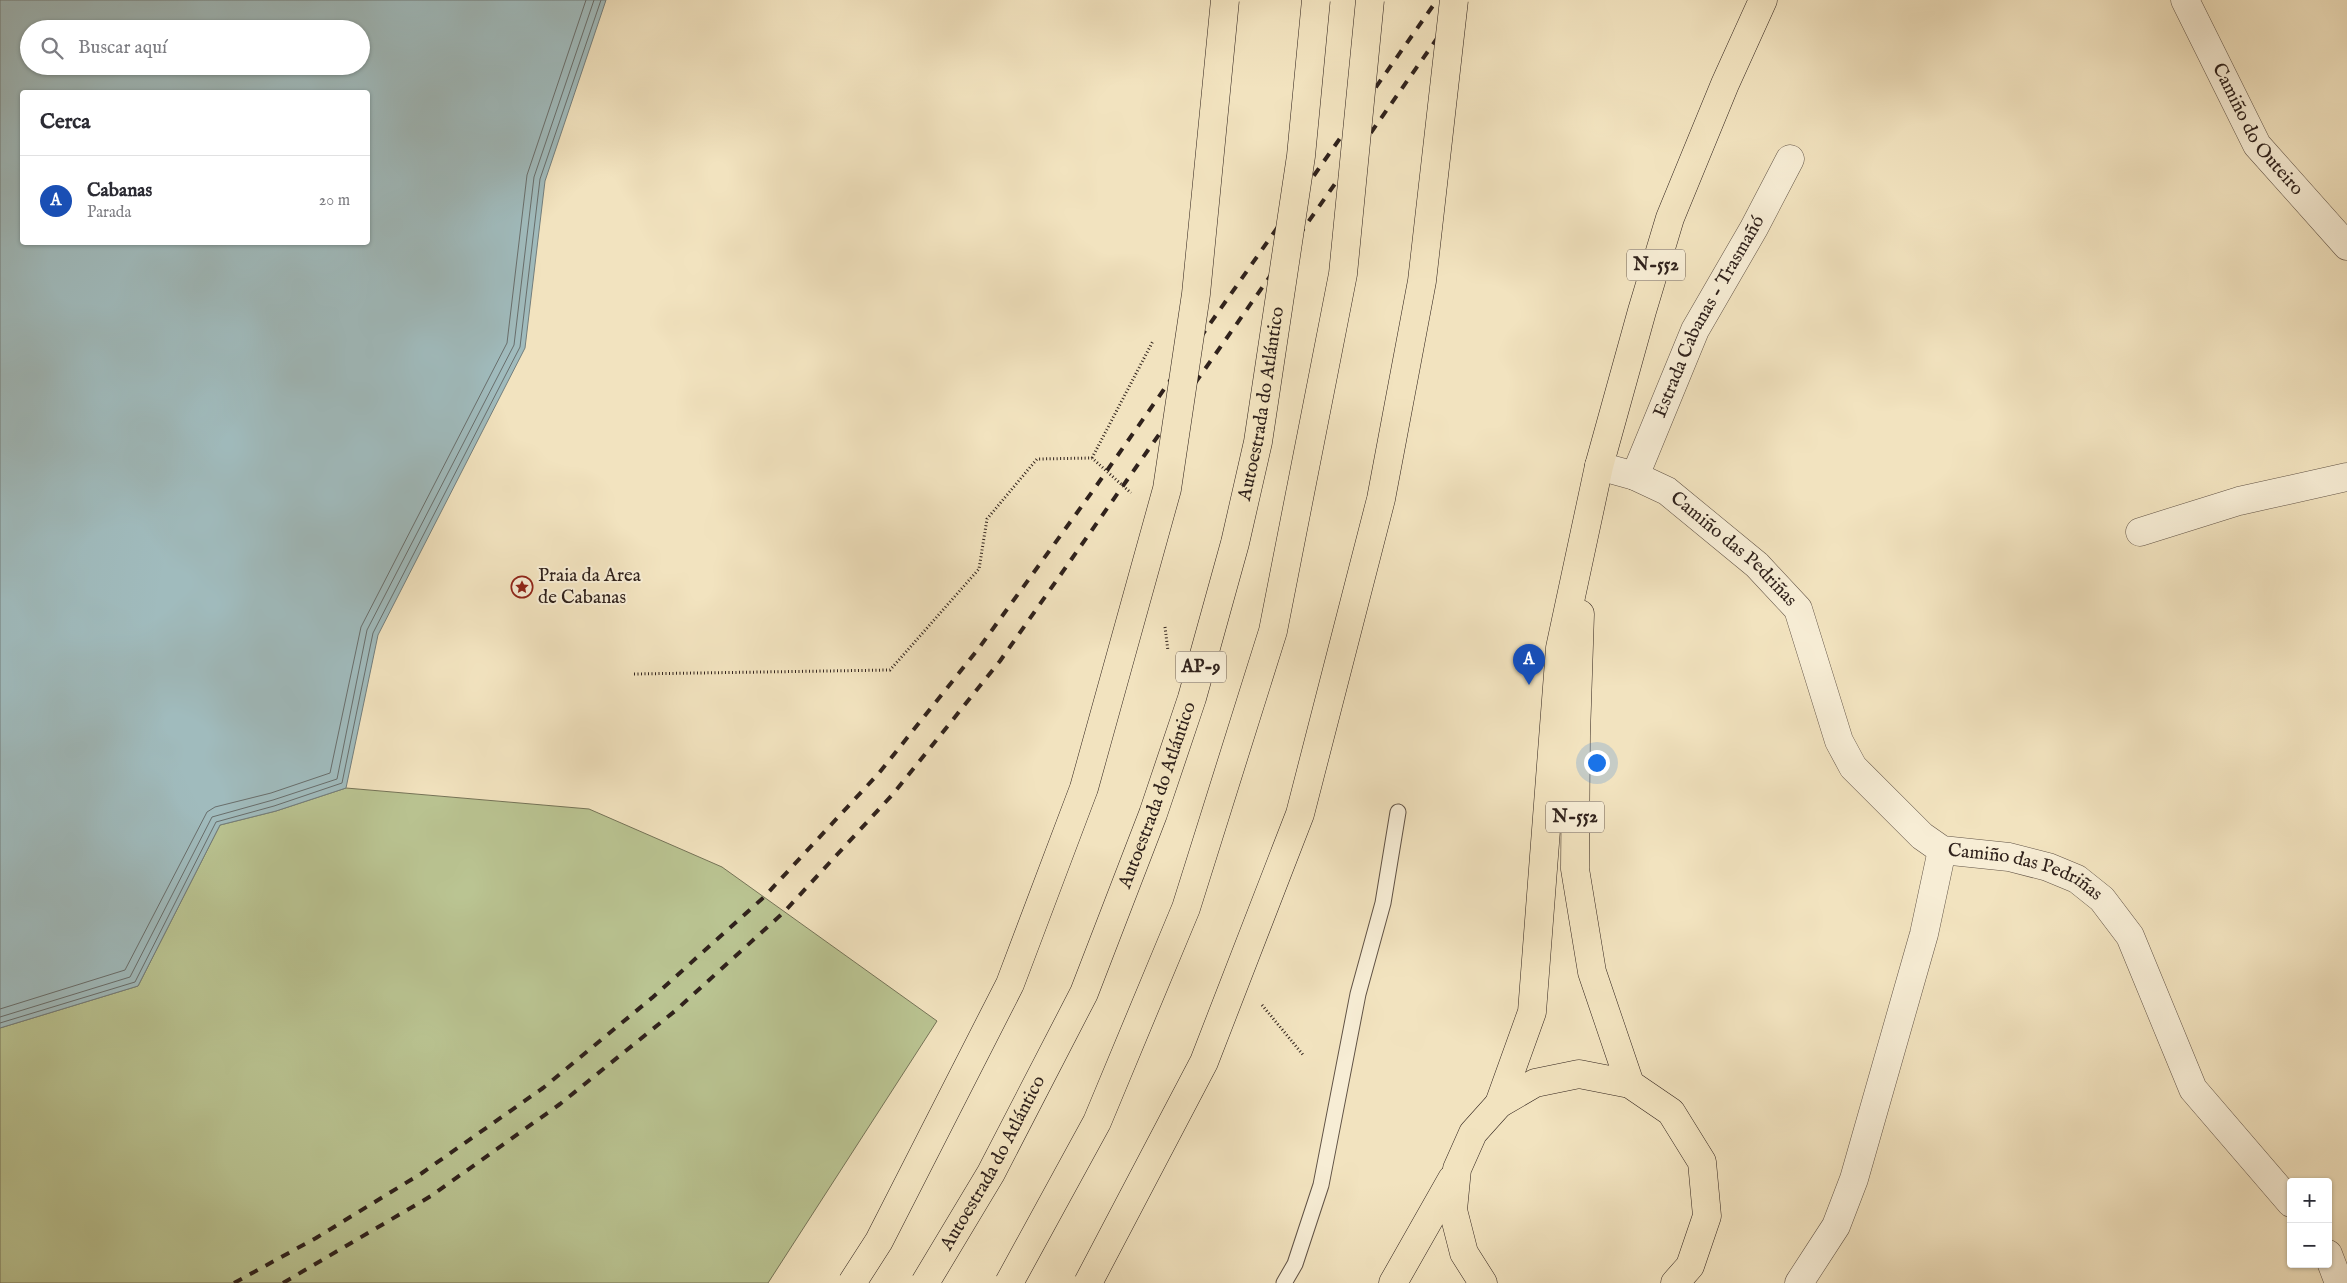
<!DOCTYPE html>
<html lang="es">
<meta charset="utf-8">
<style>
body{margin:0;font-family:"IM FELL English",serif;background:#f7f7f7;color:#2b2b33}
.controls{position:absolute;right:15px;bottom:15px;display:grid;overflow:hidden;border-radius:5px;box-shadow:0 1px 4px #0004}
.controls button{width:45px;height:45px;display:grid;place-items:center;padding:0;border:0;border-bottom:1px solid #e1e1e2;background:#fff;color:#2b2b33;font:25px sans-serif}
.you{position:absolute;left:1596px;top:762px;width:18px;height:18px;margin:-12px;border:4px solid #fff;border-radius:50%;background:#1a73e8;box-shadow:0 0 0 8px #1a73e833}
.badge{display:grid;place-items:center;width:32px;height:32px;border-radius:50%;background:#0f766e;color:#fff;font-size:16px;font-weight:700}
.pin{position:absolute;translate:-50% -41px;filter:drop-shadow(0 1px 2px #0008)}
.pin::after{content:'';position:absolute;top:26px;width:18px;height:15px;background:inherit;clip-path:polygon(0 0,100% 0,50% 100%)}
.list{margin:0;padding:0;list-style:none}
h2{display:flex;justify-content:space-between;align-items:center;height:65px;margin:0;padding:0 20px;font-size:21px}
h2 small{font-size:16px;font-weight:400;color:#7c7c81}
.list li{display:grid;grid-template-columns:32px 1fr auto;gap:15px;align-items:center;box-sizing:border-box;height:90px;padding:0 20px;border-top:1px solid #e1e1e2}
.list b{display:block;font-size:19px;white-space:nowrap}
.list p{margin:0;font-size:16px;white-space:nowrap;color:#7c7c81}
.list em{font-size:16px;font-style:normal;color:#7c7c81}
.icon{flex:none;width:28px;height:28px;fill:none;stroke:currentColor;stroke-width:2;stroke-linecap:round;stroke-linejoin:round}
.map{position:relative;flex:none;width:2347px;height:1283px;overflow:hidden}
.search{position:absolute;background:#fff;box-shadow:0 1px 4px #0004;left:20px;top:20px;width:350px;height:55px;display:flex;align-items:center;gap:12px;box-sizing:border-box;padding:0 18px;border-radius:28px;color:#7c7c81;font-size:19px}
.panel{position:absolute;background:#fff;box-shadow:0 1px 4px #0004;left:20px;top:90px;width:350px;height:155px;border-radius:5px}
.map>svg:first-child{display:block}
.green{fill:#bac492;stroke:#757357}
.water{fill:#a0bbbd;stroke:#737e7d;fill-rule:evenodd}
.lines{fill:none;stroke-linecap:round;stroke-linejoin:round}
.shore{stroke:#686e6c;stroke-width:1}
.lane-casing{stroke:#605245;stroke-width:17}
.street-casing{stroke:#605245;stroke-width:29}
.highway-casing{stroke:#30221c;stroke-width:29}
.path{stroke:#30221c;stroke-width:3;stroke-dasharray:1 2.5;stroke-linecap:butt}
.lane{stroke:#f7edd5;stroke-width:15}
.street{stroke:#f7edd5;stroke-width:28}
.highway{stroke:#f2e3bf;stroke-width:28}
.rail{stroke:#30221c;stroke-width:4;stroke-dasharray:9 9;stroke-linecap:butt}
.highway-bridge-casing{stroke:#30221c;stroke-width:29;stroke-linecap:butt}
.highway-bridge{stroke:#f2e3bf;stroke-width:28}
.labels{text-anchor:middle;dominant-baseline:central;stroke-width:4;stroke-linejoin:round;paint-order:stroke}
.shield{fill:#f7edd5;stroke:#6c5f54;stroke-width:1}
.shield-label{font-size:18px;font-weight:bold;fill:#30221c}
.street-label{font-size:19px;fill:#30221c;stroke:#f7edd5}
.poi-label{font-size:19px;fill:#30221c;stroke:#f7edd5;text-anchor:start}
</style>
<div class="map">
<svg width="2347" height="1283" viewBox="0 0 2347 1283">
<rect width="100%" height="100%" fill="#f2e3bf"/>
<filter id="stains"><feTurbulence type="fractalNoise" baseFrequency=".004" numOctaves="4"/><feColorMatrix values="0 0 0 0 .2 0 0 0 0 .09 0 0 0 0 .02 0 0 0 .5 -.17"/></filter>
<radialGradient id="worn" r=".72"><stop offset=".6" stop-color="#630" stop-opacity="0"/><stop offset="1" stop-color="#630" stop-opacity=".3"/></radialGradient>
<!-- green -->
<path class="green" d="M346,788l243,21 133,58 215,154 -169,262h-768v-255l138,-42 82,-161 56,-14z"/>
<!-- water -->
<path class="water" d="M0,0h606l-61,181 -20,167 -147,287 -32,153 -70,23 -56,14 -82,161 -138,42zM29,29h332v37h-332zM22,92h346v150h-346z"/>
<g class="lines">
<!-- shore -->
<g class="shore">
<path d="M0,1009l125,-39 82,-158 8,-5 56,-14 59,-20 31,-146 146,-284 20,-168 59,-175"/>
<path d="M0,1017l130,-40 82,-160 61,-17 64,-21 30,-149 147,-285 20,-168 60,-177"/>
<path d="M0,1023l135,-41 81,-160 58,-16 68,-23 31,-150 147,-286 20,-168 61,-179"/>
</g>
<!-- lane casing -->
<g class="lane-casing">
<path id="lane" d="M1284,1283l11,-19 26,-79 37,-191 25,-91 15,-91"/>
</g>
<!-- street casing -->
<g class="street-casing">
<g id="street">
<path id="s1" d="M2185,0l72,145 90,101"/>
<path id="s2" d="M1599,466l36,10 32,15 90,74 41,44 41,132 14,26 69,69 20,14 67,7 39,10 29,12 25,20 28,37 63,153 98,114"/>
<path id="s3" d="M1635,476l60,-146 59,-102 36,-69"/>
<path d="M2140,532l99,-31 108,-24"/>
<path d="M2328,1254l11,29"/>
<path d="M1799,1283l37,-57 18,-47 70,-245 18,-84"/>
</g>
</g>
<!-- highway casing -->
<g class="highway-casing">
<g id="highway">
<path d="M1580,614l-4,121 -1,134 17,103 38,112"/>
<path d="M1499,1104l33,-92 28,-364 39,-182 43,-155 28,-93 55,-134 38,-84"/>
<path d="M1393,1283l59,-104"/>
<path d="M1483,1283l-19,-30 -11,-43 4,-41 16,-36 26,-29 36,-21 44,-9 51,10 41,28 31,50 5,54 -17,50 -15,17"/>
</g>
</g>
<!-- path -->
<g class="path">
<path d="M1092,458l61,-117"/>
<path d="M1165,627l3,24"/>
<path d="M634,674l256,-4 89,-101 8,-50 50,-60 55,-1 39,35"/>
<path d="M1262,1005l42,51"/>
</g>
<!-- lane -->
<use href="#lane" class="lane"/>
<!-- street -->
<use href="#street" class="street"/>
<!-- highway -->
<use href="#highway" class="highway"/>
<!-- rail -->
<g class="rail">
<path d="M234,1283l82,-45 106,-65 121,-85 110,-91 111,-100 115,-124 100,-125 113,-156 345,-492"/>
<path d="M283,1283l148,-87 129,-92 115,-93 109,-99 109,-118 107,-133 464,-661"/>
</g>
<!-- highway-bridge casing -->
<g class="highway-bridge-casing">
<g id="highway-bridge">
<path d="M852,1283l27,-42 131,-257 74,-196 83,-299 29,-195 29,-294"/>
<path id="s4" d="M925,1283l66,-110 93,-180 69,-179 39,-116 43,-155 23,-101 43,-286 15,-156"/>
<path d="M1009,1283l88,-161 89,-214 87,-277 70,-357 27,-274"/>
<path d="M1088,1283l116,-221 96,-248 81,-315 41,-218 32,-281"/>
</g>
</g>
<!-- highway-bridge -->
<use href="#highway-bridge" class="highway-bridge"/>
</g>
<!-- icons -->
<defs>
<g id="sight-ring" transform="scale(1.125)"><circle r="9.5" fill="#f7edd5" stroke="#8f2418" stroke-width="1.5"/><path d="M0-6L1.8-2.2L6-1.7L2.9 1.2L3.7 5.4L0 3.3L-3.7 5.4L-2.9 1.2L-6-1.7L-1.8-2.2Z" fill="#8f2418"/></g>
</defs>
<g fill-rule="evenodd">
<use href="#sight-ring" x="522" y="587"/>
</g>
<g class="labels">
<!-- shield labels -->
<g class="shield">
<rect x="1627" y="249.5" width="58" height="31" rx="4"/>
<rect x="1176" y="651.5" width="50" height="31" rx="4"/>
<rect x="1546" y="801.5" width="58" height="31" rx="4"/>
</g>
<g class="shield-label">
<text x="1656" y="265">N-552</text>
<text x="1201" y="667">AP-9</text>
<text x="1575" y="817">N-552</text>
</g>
<!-- street labels -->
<g class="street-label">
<text stroke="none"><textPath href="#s1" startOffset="149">Camiño do Outeiro</textPath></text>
<text stroke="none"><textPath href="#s3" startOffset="176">Estrada Cabanas - Trasmañó</textPath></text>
<text stroke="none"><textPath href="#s4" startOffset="948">Autoestrada do Atlántico</textPath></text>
<text stroke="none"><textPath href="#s2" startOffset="161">Camiño das Pedriñas</textPath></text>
<text stroke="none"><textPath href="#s4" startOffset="542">Autoestrada do Atlántico</textPath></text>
<text stroke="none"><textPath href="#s2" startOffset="626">Camiño das Pedriñas</textPath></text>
<text stroke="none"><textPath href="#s4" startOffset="138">Autoestrada do Atlántico</textPath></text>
</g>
<!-- poi labels -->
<g class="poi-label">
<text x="538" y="576">Praia da Area<tspan x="538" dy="22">de Cabanas</tspan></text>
</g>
</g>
<rect width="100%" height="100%" filter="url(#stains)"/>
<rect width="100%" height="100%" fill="url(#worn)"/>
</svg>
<div class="controls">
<button>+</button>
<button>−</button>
</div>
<div class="you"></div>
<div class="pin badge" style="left:1529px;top:685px;background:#1a4fb4">A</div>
<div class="search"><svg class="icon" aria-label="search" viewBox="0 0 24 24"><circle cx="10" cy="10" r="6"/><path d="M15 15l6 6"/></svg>Buscar aquí</div>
<section class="panel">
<h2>Cerca<small></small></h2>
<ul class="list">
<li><span class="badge" style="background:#1a4fb4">A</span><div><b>Cabanas</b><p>Parada</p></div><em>20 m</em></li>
</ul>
</section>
</div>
